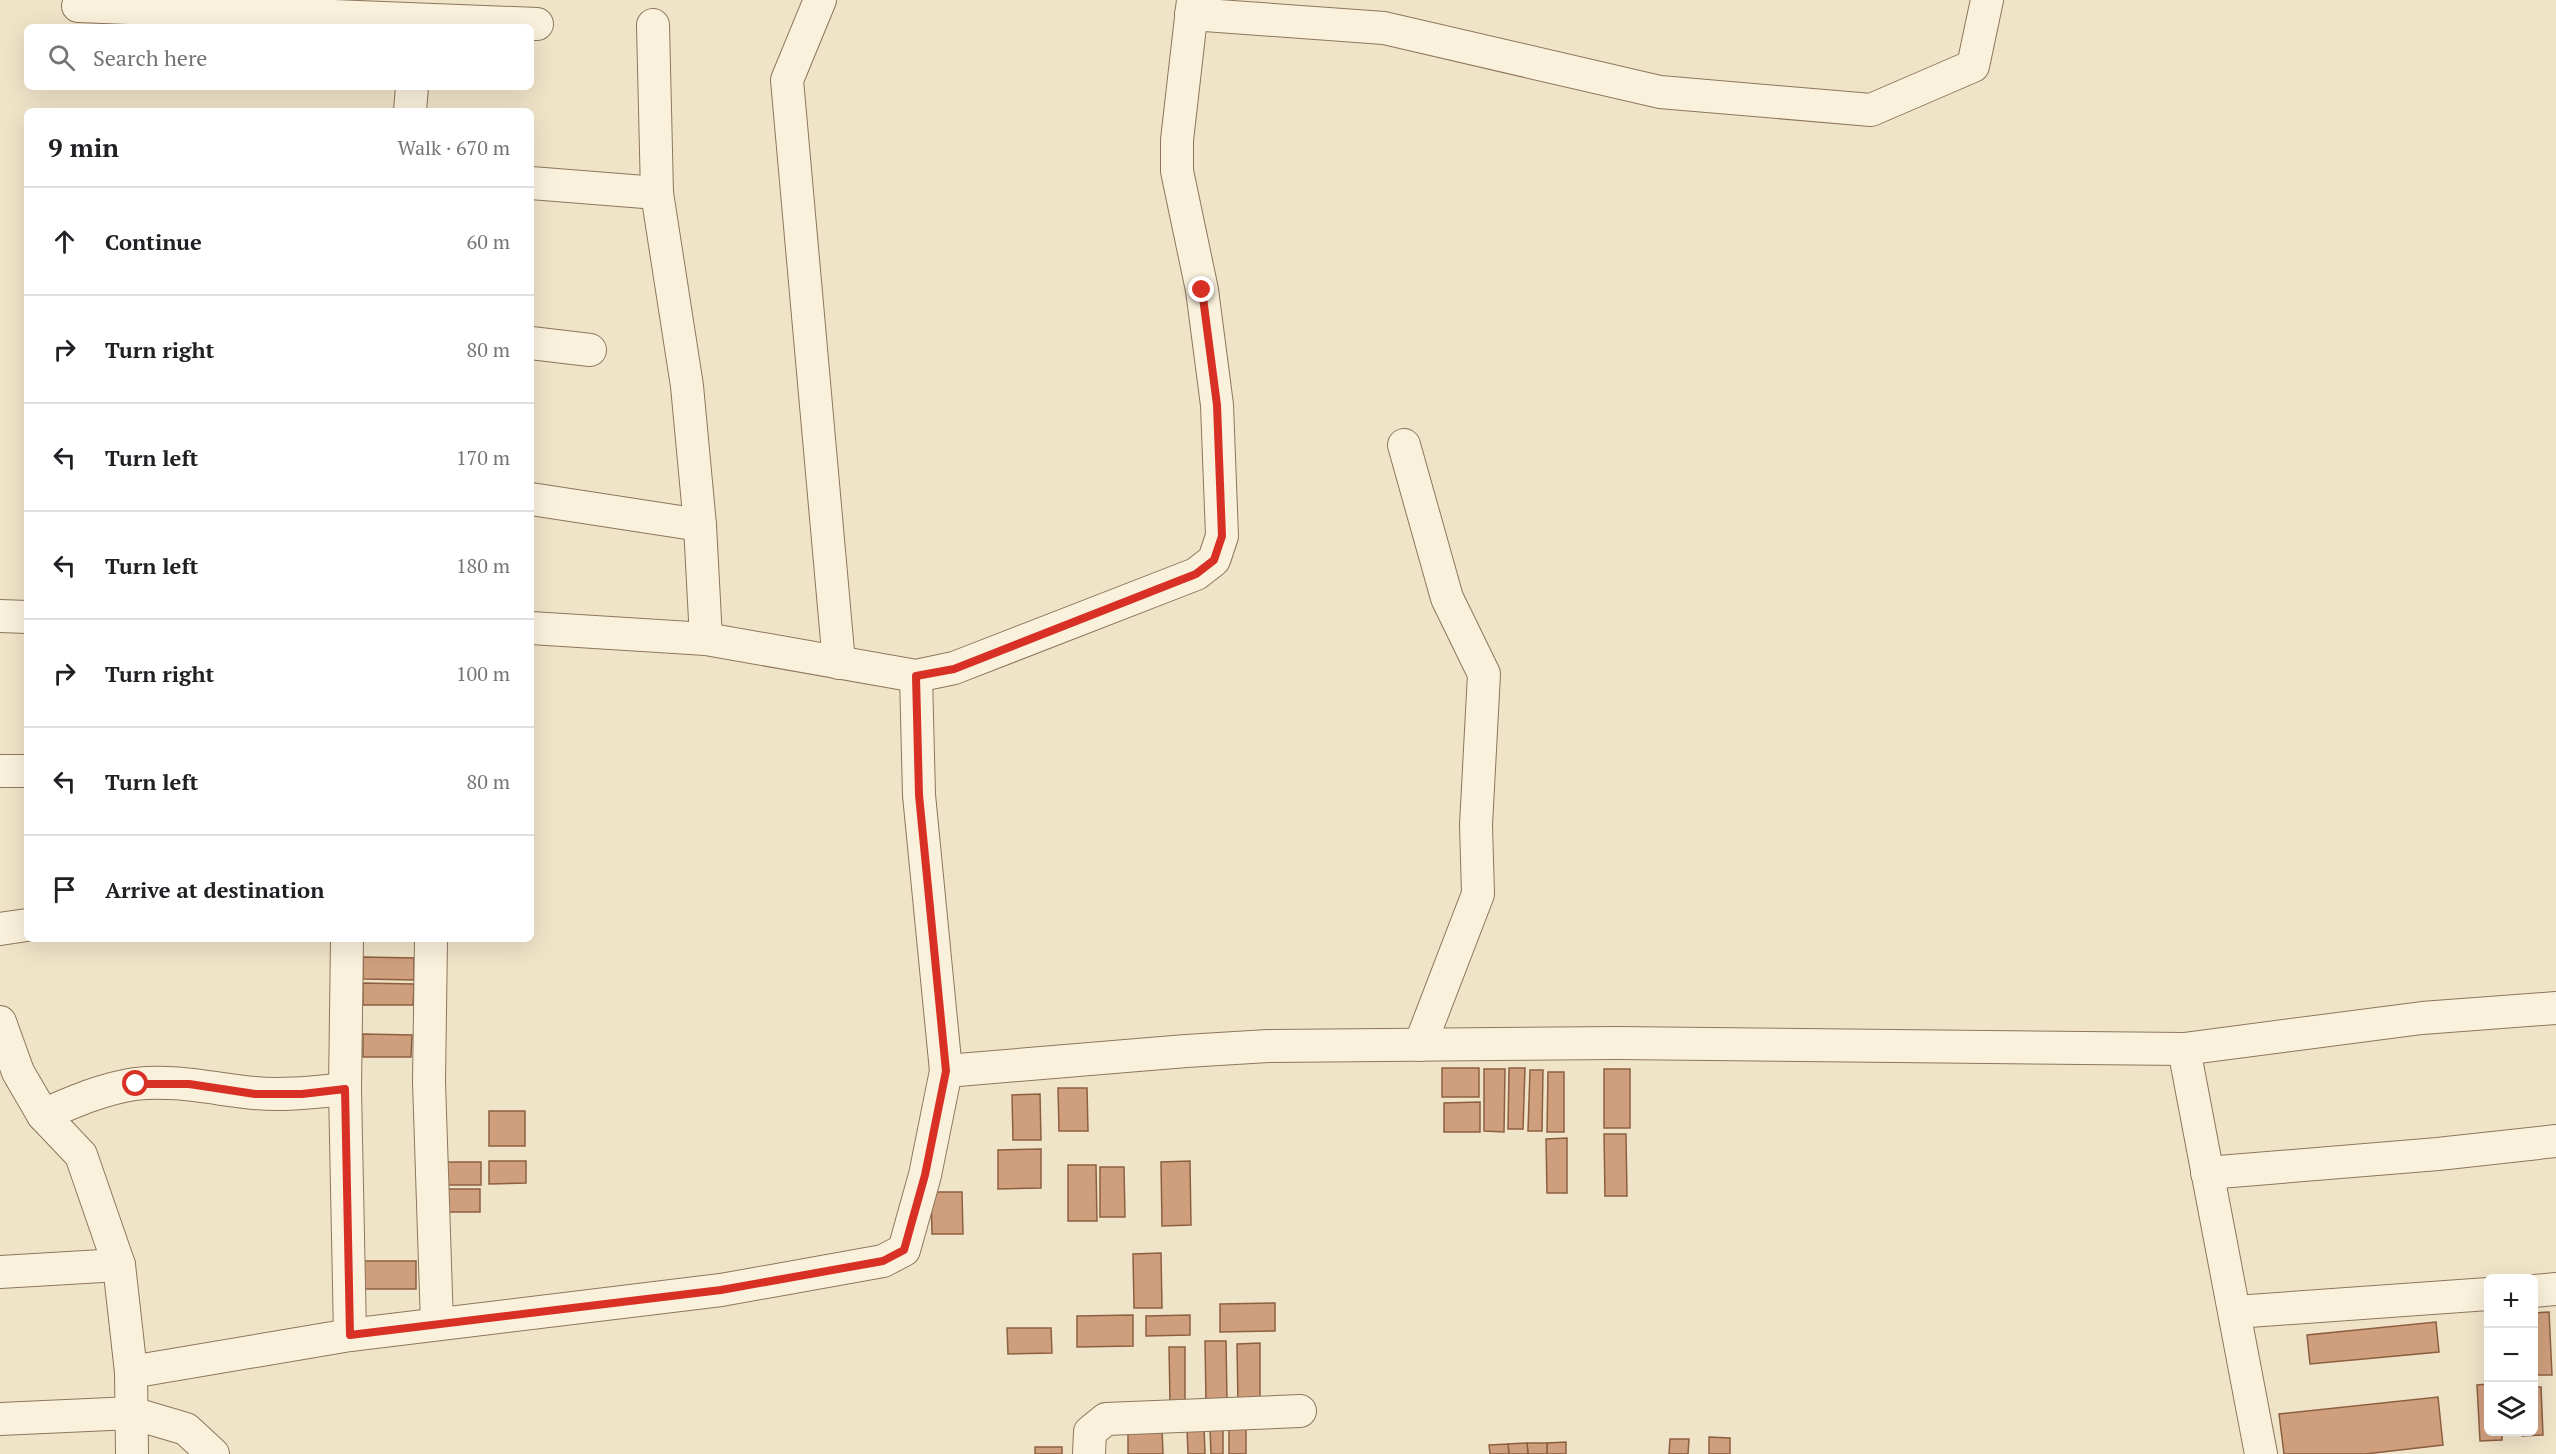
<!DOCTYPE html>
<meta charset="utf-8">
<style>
body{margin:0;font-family:"PT Serif",serif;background:#f2f2f2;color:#202124}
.controls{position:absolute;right:18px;bottom:18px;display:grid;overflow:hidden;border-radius:9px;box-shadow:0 6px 24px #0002}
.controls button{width:54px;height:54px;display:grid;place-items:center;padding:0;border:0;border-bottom:2px solid #e0e0e0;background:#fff;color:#202124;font:30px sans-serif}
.stop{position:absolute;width:18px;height:18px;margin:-14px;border:4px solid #d93025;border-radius:50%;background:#fff}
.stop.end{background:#d93025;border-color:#fff;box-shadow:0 2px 6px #0008}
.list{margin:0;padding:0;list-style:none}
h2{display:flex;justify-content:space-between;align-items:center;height:78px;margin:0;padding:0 24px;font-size:26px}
h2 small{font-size:20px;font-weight:400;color:#757577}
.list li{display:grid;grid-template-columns:39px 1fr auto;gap:18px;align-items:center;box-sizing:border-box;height:108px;padding:0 24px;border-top:2px solid #e0e0e0}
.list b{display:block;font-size:22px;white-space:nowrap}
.list em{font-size:20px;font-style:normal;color:#757577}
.icon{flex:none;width:33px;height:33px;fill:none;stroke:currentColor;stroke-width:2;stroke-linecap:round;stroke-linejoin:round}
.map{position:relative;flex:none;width:2556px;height:1454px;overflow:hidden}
.search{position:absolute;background:#fff;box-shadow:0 6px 24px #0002;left:24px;top:24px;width:510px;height:66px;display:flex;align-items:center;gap:15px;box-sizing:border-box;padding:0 21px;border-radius:9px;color:#757577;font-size:22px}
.panel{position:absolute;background:#fff;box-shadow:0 6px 24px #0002;left:24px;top:108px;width:510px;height:834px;border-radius:9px}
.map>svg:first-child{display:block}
.building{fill:#cf9f7d;stroke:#8d5f41;stroke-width:1.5}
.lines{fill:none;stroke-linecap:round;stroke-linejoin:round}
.minor-casing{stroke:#8d765c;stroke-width:34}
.minor{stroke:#faf1dc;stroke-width:32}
.route{stroke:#d93025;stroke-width:8}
</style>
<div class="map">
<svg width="2556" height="1454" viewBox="0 0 2556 1454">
<rect width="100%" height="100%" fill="#f0e4c8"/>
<!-- building -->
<g class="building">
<path d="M363,957l51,1v22l-51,-1z"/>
<path d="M363,983l51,1 -1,21h-50z"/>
<path d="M363,1034l49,1 -1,22h-48z"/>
<rect x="1442" y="1068" width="37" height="29"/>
<path d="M1509,1068h16l-2,61h-15z"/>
<path d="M1484,1069h21l-1,63 -20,-1z"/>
<rect x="1604" y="1069" width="26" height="59"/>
<path d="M1530,1070h13l-1,61h-14z"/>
<path d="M1548,1072h16v60h-17z"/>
<path d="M1058,1088h29l1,43h-29z"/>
<path d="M1040,1094l1,46h-28l-1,-45z"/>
<path d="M1480,1102v30h-36v-29z"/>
<rect x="489" y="1111" width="36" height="35"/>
<path d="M1604,1134h22l1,62h-22z"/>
<path d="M1567,1138v55h-20l-1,-54z"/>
<path d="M1041,1149v39l-43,1v-39z"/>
<path d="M489,1161h37v22l-37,1z"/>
<path d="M1190,1161l1,64 -29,1 -1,-64z"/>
<rect x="445" y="1162" width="36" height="23"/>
<path d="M1068,1165h28l1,56h-29z"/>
<path d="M1100,1167h24l1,50h-25z"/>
<rect x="445" y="1189" width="35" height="23"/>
<path d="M931,1192h31l1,42h-31z"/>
<path d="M1161,1253l1,55h-28l-1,-54z"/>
<rect x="364" y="1261" width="52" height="28"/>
<path d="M1275,1303v28l-55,1v-28z"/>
<path d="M2549,1312l3,63h-18v-62z"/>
<path d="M1133,1315v31l-56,1v-31z"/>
<path d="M1190,1315v20l-44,1v-20z"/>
<path d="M2436,1322l3,30 -129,12 -3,-29z"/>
<path d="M1007,1328h44l1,25 -44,1z"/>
<path d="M1205,1341h21l1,60h-21z"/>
<path d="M1260,1343v62h-22l-1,-61z"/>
<path d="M1169,1347h16v56h-15z"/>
<path d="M2488,1384v48h14v8l-22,1 -3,-56z"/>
<path d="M2534,1387h7l2,48 -21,1v-4h12z"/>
<path d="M2438,1397l5,48 -78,9h-81l-5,-40z"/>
<path d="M1187,1427h17l1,27h-17z"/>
<path d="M1210,1428h13v26h-12z"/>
<rect x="1229" y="1428" width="17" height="26"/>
<path d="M1128,1429h34l1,25h-35z"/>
<path d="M1709,1437l21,1v16h-21z"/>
<path d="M1670,1439h19l-1,15h-19z"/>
<path d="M1566,1442v12h-19v-11z"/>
<path d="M1527,1443h20v11h-19z"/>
<path d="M1527,1443l1,11h-19l-1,-10z"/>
<path d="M1508,1444l1,10h-19l-1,-9z"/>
<rect x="1035" y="1447" width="27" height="7"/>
</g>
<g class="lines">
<!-- minor casing -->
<g class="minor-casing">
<g id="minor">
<path d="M820,0l-33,80 52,583"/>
<path d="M78,6l459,18"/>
<path d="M1191,14l193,14 276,64 211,18 102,-44 14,-66"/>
<path d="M653,25l4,168 30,193 13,139 6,114"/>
<path d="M410,111l2,-24"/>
<path d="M531,183l126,10"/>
<path d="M531,343l59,7"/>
<path d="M1404,445l43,153 37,76 -8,151 2,69 -58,151"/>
<path d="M531,499l169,26"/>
<path d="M0,616l27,1"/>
<path d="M531,628l175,11 210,37 38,-8 242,-94 18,-14 8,-24 -5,-131 -15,-115 -25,-119v-31l16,-140"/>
<path d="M0,771h27"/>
<path d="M0,929l27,-4"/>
<path d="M347,939l-2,150 5,246"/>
<path d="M431,939l-2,143 8,242"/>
<path d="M0,1022l18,50 25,43 38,40 38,110 12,107 1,82"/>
<path d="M2184,1049l77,405"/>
<path d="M946,1071l240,-20 82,-5 349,-3 567,6 238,-31 134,-10"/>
<path d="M43,1115c30,-13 59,-26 92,-31 39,-5 79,5 119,9 30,3 61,-1 91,-4"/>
<path d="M2207,1173l231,-19 118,-13"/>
<path d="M0,1272l119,-7"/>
<path d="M2534,1291l22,-2"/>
<path d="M2235,1312l253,-18"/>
<path d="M131,1372l219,-37 371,-45 162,-29 21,-11 21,-75 21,-104 -27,-276 -3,-119"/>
<path d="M0,1419l132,-6 54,16 27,25"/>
<path d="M1089,1454l1,-22 16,-13 194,-8"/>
</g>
</g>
<!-- minor -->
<use href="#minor" class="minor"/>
</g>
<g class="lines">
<!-- route -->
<path class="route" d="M136,1084h53l66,10h47l43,-5 5,246 371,-45 162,-29 21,-11 21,-75 21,-104 -27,-276 -3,-119 38,-7 242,-95 18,-14 8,-24 -5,-131 -15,-115"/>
</g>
</svg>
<div class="controls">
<button>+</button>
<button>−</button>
<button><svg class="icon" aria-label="layers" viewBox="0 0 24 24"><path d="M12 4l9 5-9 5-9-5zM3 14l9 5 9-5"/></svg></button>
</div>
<div class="stop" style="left:136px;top:1084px"></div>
<div class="stop end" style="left:1202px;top:290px"></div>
<div class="search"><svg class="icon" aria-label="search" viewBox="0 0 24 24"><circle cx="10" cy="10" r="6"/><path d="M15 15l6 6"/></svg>Search here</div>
<section class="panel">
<h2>9 min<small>Walk · 670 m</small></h2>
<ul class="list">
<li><svg class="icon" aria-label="ahead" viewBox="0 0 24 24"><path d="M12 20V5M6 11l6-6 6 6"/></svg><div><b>Continue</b></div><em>60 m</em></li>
<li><svg class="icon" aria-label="right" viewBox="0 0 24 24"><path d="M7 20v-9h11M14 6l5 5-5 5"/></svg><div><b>Turn right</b></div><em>80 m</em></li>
<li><svg class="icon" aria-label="left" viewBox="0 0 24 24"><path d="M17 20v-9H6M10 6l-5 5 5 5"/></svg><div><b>Turn left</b></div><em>170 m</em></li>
<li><svg class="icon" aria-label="left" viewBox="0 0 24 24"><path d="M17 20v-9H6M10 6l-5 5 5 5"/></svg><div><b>Turn left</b></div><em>180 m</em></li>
<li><svg class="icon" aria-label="right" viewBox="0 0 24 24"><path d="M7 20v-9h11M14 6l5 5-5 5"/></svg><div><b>Turn right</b></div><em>100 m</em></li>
<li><svg class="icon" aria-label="left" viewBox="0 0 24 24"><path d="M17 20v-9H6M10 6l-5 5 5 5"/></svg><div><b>Turn left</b></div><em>80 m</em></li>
<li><svg class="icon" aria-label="arrive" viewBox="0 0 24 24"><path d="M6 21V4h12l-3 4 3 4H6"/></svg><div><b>Arrive at destination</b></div></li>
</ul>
</section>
</div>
